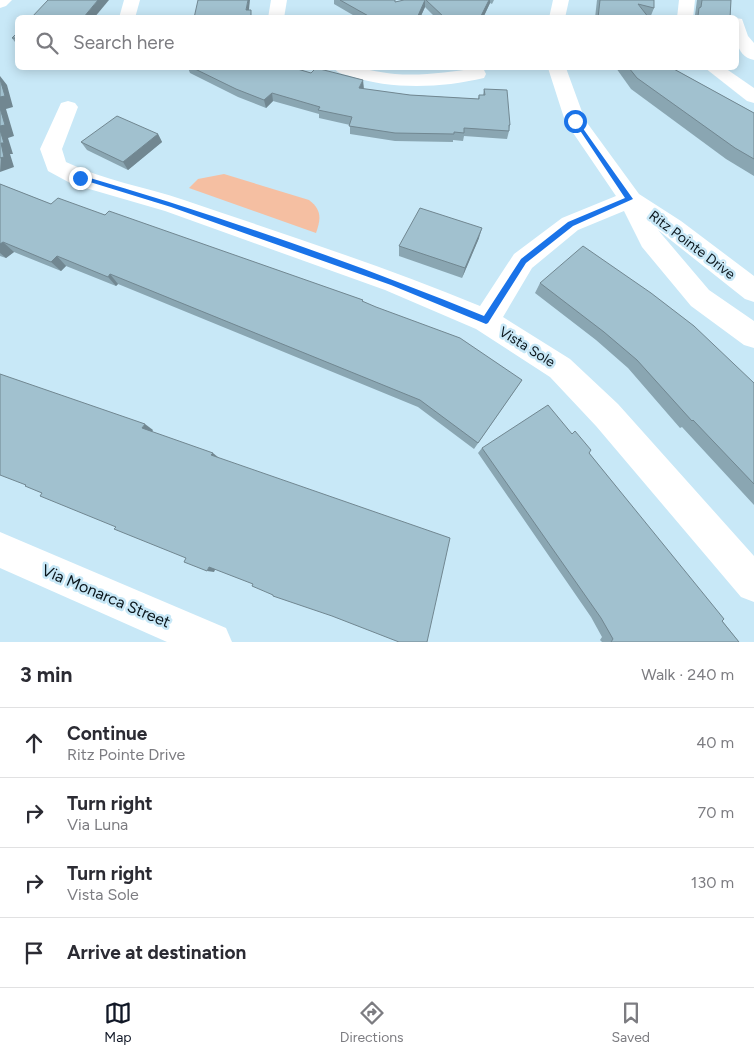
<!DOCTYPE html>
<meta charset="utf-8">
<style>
body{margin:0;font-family:Figtree,sans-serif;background:#f7f7f7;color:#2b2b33}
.stop{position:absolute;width:15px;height:15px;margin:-11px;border:4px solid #1a73e8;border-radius:50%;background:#fff}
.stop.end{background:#1a73e8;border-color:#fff;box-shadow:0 1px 5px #0008}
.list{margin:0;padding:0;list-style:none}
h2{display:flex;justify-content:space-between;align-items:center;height:65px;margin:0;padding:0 20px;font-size:21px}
h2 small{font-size:16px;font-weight:400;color:#7c7c81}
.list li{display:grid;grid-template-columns:32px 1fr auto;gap:15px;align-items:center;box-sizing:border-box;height:70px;padding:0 20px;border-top:1px solid #e1e1e2}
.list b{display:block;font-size:19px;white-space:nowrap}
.list p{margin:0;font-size:16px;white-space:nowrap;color:#7c7c81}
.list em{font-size:16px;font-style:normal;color:#7c7c81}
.icon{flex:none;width:28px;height:28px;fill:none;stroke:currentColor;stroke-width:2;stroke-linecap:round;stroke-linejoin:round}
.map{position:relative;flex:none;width:754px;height:642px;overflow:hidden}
.search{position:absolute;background:#fff;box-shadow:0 2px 12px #0003;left:15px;right:15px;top:15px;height:55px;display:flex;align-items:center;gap:12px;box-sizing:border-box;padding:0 18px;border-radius:8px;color:#7c7c81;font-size:19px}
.sheet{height:345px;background:#fff}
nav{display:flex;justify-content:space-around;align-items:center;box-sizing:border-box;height:70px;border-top:1px solid #e1e1e2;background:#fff;font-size:14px;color:#7c7c81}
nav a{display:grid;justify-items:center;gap:2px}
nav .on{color:#111827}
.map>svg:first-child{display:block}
.green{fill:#f5bfa2}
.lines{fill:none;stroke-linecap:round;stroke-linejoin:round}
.minor{fill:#fff;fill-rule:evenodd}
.wall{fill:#8aa6b2}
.shaded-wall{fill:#718791}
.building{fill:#a1c1cf;stroke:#718791}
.route{fill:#1a73e8}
.labels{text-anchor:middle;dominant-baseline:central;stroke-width:5;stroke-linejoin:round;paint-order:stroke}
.street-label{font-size:14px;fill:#0b161c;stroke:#c8e8f7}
.near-street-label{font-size:16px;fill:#0b161c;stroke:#c8e8f7}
</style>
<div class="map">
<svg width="754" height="642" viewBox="0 0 754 642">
<rect width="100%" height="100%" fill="#c8e8f7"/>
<!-- green -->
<path class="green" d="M224,174l85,26c13,10 12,19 7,33l-127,-45 9,-9z"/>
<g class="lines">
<!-- minor -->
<g class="minor">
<path d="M0,0h12l-6,6 -6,2z"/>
<path d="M124,0h16l-5,18h-16z"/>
<path d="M271,0h16l-3,18h-16z"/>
<path d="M553,0h16l-4,18h-16z"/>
<path d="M679,0h16l-2,18h-16z"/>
<path d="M736,18l6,1 6,17 6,7v17c-20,-4 -18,-26 -18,-42z"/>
<path d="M334,68c21,-3 40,4 61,6 28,2 55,-2 82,-6l7,2 2,4 -2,4c-43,10 -92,12 -134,-2 -6,-2 -12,-2 -16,-8z"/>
<path d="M548,68h18l19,52 54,74 42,27 73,55v26l-9,-3 -87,-69 51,60 45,31v27l-10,-3 -53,-39 -49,-59 -18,-36 -46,19 -46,38 -29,49 67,42 48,45 136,152v46l-13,-5 -145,-171 -46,-49 -74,-48 -91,-39 -220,-79 -93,-27 -24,-13 -8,-22 21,-46 7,-2 7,2 3,4 -16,42 4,13c37,18 79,25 118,38 100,34 199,66 296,106l34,-52 48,-36 54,-22 -51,-75z"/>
<path d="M705,68h20l29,20v15l-7,-2z"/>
<path d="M0,532l226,96 6,14h-65l-167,-74z"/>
</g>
</g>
<!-- wall -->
<g class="wall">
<path d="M334,0h61v2l9,-2h90l-2,4 -2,-1 -7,15h-47l-11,-11 -5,11h-62l-24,-14z"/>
<path d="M597,0h57v8l-4,10h-55z"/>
<path d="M697,0h34l-1,18h-36l1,-3z"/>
<path d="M18,32v14l-6,-8z"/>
<path d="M188,68h106l17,5 52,16 47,6 68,4 1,-4h4l1,-6 26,36 -1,6 -2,8 -43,-3 -1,5 -10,-1v2l-58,-1 -45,-7v-9l-31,-7v-4l-46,-13 -7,7 -28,-11 -48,-24z"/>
<path d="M616,68h56l82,45v63l-28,-17 -95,-70z"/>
<path d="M158,134l4,8 -34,28 -41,-20 -6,-8z"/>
<path d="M0,184l51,20 54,11 258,85v2l159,78 -48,69 -56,-42 -300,-123 -2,2 -50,-20 -5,5 -47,-19 -8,6 -6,-2z"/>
<path d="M479,238l-17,40 -63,-22v-10z"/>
<path d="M540,283l214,100v122l-72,-78 -2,1 -52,-60 -32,-28 -61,-47z"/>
<path d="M572,434l17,19 150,189h-137l-2,-2 2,-3 -11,-20 -113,-164 4,-5z"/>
</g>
<!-- shaded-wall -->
<g class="shaded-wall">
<path d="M98,0h11l-15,18h-11z"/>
<path d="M248,0h2l-2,18 -2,-8z"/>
<path d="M425,0v7l-5,11h-3z"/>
<path d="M489,0h1v3l-7,15h-6z"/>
<path d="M0,76l7,9 6,22 -7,2 8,27 -6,2 5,16h-3l4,13 -14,5 1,-29 -1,-13z"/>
<path d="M363,80l1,9 -5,7v-8z"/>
<path d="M272,93l1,8 -7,7 -2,-8z"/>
<path d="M158,134l4,8 -34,28 -5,-8z"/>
<path d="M482,228l-3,10 -17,40 3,-10z"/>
<path d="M3,242l11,10 -8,6 -6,-5v-9z"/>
<path d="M57,256l9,10 -5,5 -10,-9z"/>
<path d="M110,274l8,10 -2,2 -8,-9z"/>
<path d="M145,424l8,6 -2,4 -9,-6z"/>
<path d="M213,453l6,5 -8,-3z"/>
<path d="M209,567l7,1 -2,4 -7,-1z"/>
</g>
<!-- building -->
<g class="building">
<path d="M48,0h50l-15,18h-52z"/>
<path d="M198,0h50l-2,10h5v8h-57z"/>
<path d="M340,0h55v2l9,-2h21l-8,18h-45z"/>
<path d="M426,0h63l-8,16 -4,2h-32z"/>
<path d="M600,0h54v8l-16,-4 11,14h-51z"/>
<path d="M702,0h29l-1,18h-24l-8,-2 1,-8 2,-1z"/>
<path d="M18,32v6h-6z"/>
<path d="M193,68h101l17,5 5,-5 47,12 -4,8 51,7 69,4v-4h6l-1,-6 23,1 3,35h-1v6l-45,-3v5l-10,-1v2l-59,-1 -46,-7 3,-9 -34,-7 2,-3 -48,-14 -8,7 -28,-11z"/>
<path d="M629,68h43l82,45v46l-19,-11 -98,-70z"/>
<path d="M0,79l5,17 -5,1z"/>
<path d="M0,108l5,17 -5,1z"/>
<path d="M117,116l41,18 -35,28 -42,-20z"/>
<path d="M0,130l4,13h-3l3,14 -4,1z"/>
<path d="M0,184l51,20 7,-6 47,17 4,-4 254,89 -1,1 14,6 84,31 62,42 -44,63 -58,-43 -310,-126 -2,3 -51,-21 -6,6 -48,-20 -3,2z"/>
<path d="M420,208l62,20 -17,40 -66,-22z"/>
<path d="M583,246l68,47 43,33 60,57v101l-61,-64 -1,1 -55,-61 -33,-28 -64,-49z"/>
<path d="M0,374l145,50 -3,4 71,25 -2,2 239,83 -23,104h-28l-67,-26 -59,-20v-1l-21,-9 1,-2 -44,-17 -2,4 -23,-9 2,-4 -72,-29 2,-2 -76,-31 2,-3 -17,-7 1,-1 -26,-10z"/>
<path d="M548,405l24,29 3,-3 16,19 -2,3 135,166 -2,2 17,21h-128l2,-3 -12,-21 -119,-170z"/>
</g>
<!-- route -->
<path class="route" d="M573,120h4l56,79 -60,27 -47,37 -38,60 -2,1 -95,-39 -220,-78 -94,-29 3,-3c137,40 272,87 404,141l37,-57 47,-37 57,-24z"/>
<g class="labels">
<!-- street labels -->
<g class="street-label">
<text transform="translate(692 245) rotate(37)">Ritz Pointe Drive</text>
<text transform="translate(527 347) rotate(32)">Vista Sole</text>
</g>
<!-- near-street labels -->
<g class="near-street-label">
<text transform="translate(106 596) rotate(23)">Via Monarca Street</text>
</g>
</g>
</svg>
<div class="stop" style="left:575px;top:121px"></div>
<div class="stop end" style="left:80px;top:178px"></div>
<div class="search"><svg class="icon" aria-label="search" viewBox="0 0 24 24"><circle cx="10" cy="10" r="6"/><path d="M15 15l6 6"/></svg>Search here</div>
</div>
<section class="sheet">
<h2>3 min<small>Walk · 240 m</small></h2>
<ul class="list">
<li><svg class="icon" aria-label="ahead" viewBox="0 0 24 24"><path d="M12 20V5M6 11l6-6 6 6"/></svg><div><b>Continue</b><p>Ritz Pointe Drive</p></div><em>40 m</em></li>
<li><svg class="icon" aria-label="right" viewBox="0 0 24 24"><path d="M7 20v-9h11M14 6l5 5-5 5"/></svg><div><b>Turn right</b><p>Via Luna</p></div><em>70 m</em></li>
<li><svg class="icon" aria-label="right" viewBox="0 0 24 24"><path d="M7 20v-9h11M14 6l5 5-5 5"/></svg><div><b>Turn right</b><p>Vista Sole</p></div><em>130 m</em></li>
<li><svg class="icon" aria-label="arrive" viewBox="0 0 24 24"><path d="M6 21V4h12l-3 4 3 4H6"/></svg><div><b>Arrive at destination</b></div></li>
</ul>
</section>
<nav>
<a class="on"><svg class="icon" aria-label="map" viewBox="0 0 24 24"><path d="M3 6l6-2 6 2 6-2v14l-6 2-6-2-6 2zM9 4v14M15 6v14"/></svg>Map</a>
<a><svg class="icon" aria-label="directions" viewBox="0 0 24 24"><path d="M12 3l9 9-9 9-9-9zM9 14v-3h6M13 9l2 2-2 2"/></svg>Directions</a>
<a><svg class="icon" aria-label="saved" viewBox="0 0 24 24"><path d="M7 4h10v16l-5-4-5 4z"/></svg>Saved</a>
</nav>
